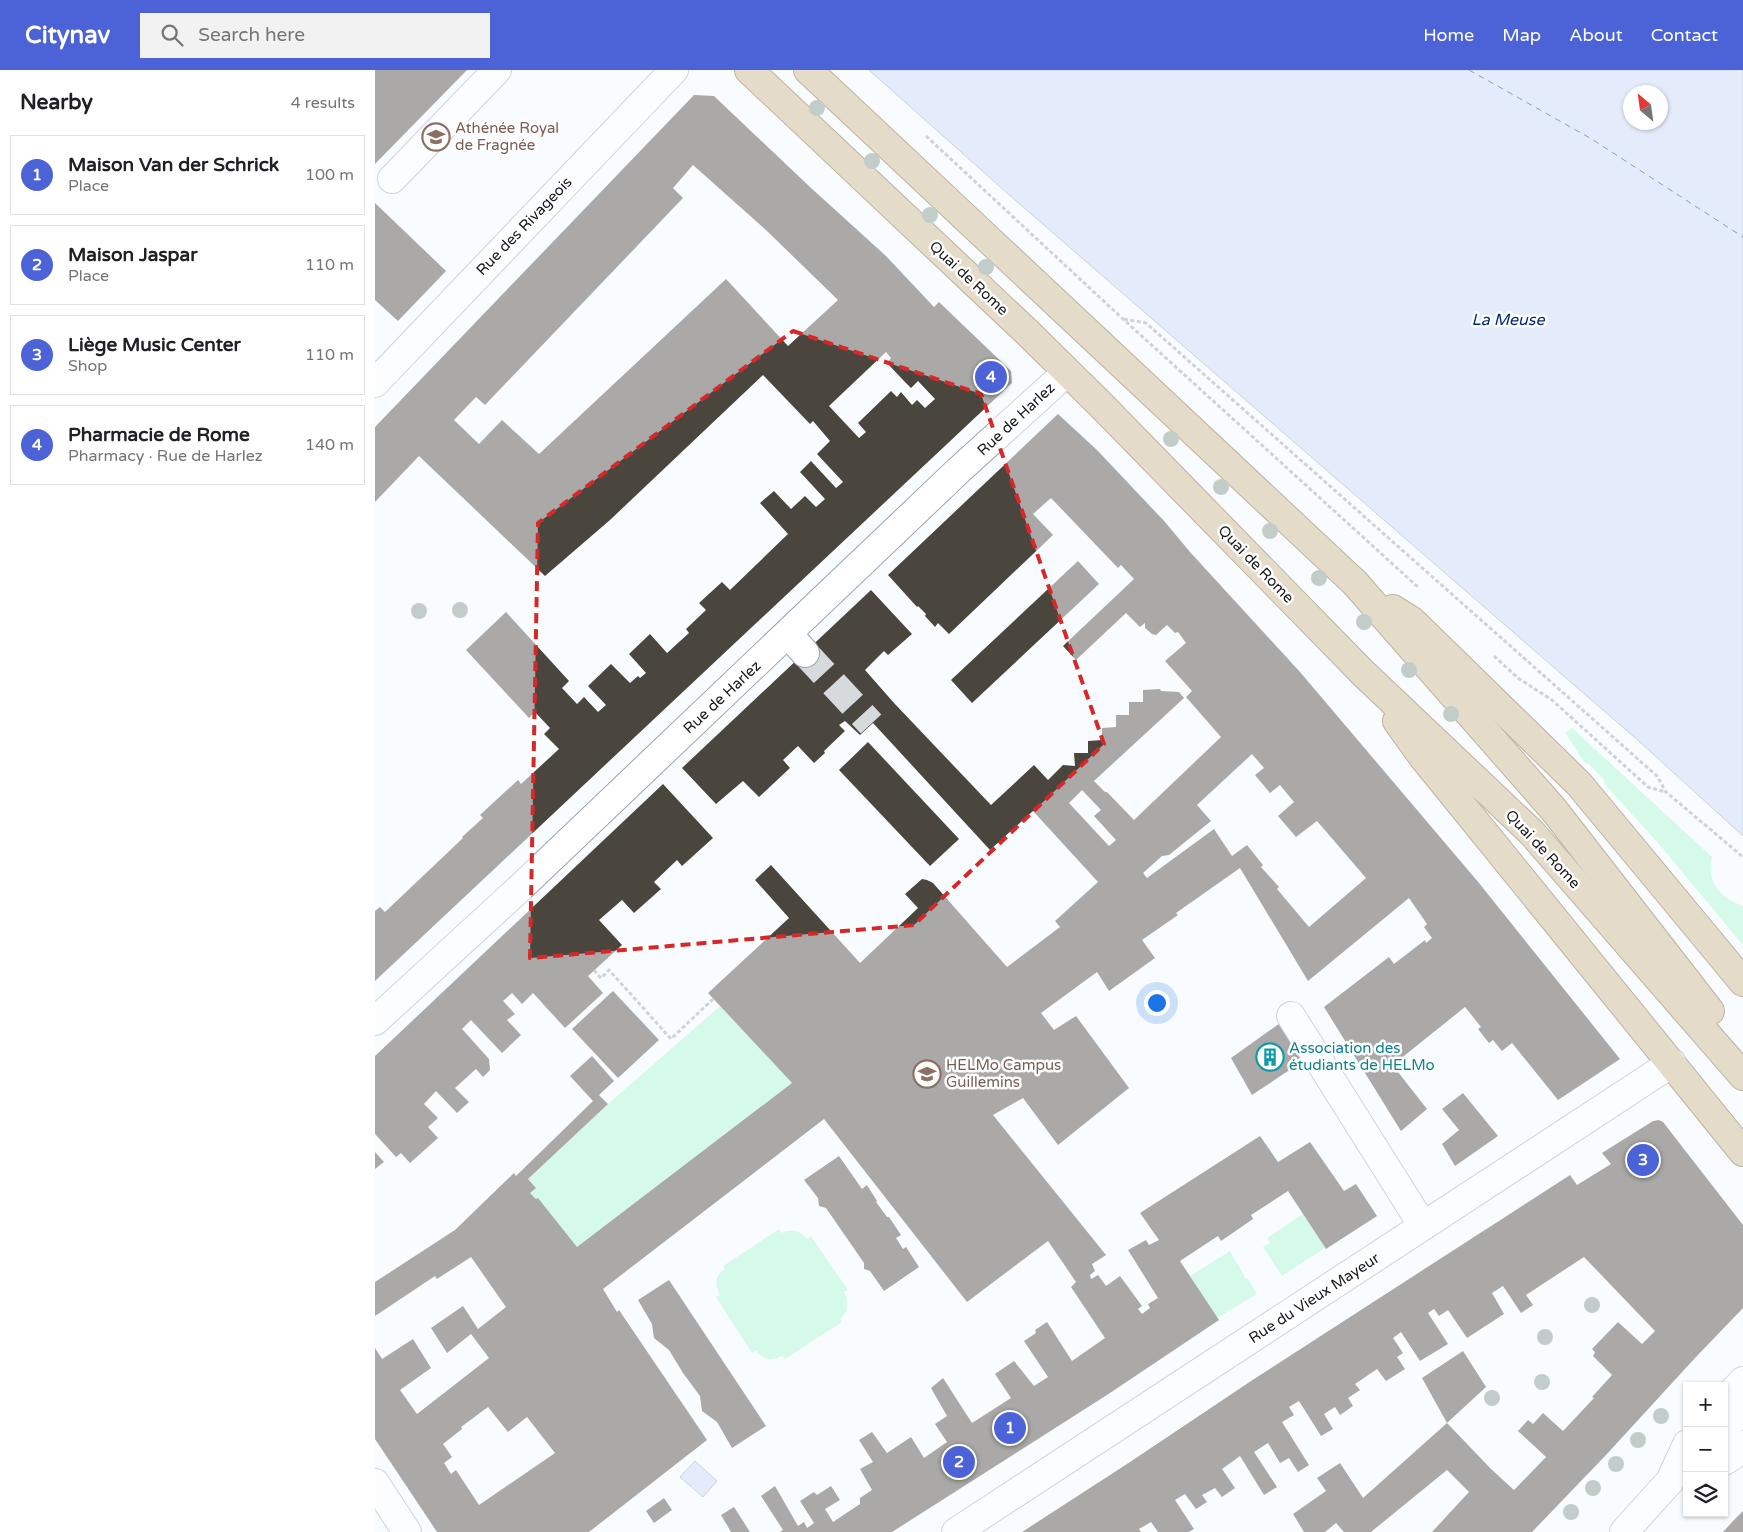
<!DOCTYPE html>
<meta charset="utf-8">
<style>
body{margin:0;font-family:"Varela Round",sans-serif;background:#f2f2f2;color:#202124}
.controls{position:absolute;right:15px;bottom:15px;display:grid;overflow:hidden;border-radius:0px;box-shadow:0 1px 4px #0004}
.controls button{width:45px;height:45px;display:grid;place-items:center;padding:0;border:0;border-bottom:1px solid #e0e0e0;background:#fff;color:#202124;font:25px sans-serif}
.compass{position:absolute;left:1248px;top:15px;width:45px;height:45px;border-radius:50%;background:#fff;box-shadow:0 1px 4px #0004;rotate:331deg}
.you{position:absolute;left:781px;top:932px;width:18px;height:18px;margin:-12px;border:4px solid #fff;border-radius:50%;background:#1a73e8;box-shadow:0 0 0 8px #1a73e833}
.badge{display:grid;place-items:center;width:32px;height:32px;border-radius:50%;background:#4c63d7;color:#fff;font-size:16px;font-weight:700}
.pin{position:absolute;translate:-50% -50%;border:2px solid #fff;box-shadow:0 1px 5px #0006}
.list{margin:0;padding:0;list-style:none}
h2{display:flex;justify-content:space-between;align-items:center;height:65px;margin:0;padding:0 20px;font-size:21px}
h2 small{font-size:16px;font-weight:400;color:#757577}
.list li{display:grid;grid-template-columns:32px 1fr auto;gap:15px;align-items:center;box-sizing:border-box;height:80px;margin:0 10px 10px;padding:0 10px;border:1px solid #e0e0e0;border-radius:0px}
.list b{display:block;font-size:19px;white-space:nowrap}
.list p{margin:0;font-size:16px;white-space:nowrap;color:#757577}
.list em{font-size:16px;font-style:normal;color:#757577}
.icon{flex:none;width:28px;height:28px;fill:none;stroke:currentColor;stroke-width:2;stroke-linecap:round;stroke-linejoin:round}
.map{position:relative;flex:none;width:1368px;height:1462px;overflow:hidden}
header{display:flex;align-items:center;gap:30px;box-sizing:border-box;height:70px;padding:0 25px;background:#4c63d7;color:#fff}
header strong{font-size:24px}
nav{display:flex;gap:28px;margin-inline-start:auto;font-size:18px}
.search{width:350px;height:45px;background:#f2f2f2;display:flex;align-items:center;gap:12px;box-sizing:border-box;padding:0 18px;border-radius:0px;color:#757577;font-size:19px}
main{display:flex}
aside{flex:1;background:#fff}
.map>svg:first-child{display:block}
.green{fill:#acf8ce}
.water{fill:#c9daf7;stroke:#94a0b5;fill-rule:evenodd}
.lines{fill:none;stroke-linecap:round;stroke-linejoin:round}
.ferry{stroke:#032a79;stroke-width:1;stroke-dasharray:6 5;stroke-linecap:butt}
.building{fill:#4a453d;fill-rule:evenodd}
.minor-tunnel{stroke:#d7dadd;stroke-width:28;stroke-dasharray:28 14;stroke-linecap:butt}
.minor-casing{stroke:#9ca3ab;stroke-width:30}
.major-casing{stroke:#745c2c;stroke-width:30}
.path{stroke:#9d9fa2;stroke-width:3;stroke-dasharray:4 2.5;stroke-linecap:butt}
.minor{stroke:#fff;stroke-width:28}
.major{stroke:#cab386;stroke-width:28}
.tree{fill:#7e958b}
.marked{fill:none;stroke:#d62828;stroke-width:4;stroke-dasharray:10 6;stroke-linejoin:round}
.labels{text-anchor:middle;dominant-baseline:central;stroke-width:5;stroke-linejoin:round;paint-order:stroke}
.education-label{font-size:15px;fill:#785e54;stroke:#fff;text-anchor:start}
.street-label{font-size:15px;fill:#17191c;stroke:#fff}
.culture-label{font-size:15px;fill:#0d838f;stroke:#fff;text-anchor:start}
.water-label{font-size:16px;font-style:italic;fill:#032a79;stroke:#fff}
</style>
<header>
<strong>Citynav</strong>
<div class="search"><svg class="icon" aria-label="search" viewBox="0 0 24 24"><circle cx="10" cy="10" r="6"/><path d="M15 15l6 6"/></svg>Search here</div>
<nav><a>Home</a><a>Map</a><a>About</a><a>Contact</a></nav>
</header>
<main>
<aside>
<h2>Nearby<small>4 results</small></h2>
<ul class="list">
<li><span class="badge">1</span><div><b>Maison Van der Schrick</b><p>Place</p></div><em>100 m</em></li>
<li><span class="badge">2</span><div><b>Maison Jaspar</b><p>Place</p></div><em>110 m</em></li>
<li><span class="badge">3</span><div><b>Liège Music Center</b><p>Shop</p></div><em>110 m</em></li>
<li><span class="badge">4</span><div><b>Pharmacie de Rome</b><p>Pharmacy · Rue de Harlez</p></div><em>140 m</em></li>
</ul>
</aside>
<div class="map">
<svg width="1368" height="1462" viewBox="0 0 1368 1462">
<rect width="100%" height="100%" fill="#f9fcff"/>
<!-- green -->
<g class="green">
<path d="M1197,658l140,129c-6,25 8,41 31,49v39l-86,-103 -53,-59 1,-2 -17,-18 -2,1 -3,-4 -18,-27z"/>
<path d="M345,936l72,77 -215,164 -39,-49 -2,1 -6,-6 6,-6 -8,-8 80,-75z"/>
<path d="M928,1144l22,34 -43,28 -19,-29 7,-4 -3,-5z"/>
<path d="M404,1159l2,4c10,-4 19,-3 26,6l4,-3 37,54 -4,2c5,10 5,20 -4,27l2,3 -57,37 -3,-3c-10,5 -19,5 -26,-6l-4,3 -36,-56 4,-2c-6,-10 -5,-20 5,-26l-2,-3z"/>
<path d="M855,1181l16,28h2l9,15 -40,24 -27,-42z"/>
</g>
<!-- water -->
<g class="water">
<path d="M494,0h874v766l-102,-93 -634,-550zM1256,22h30v30h-30z"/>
<path d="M320,1391l22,20 -14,16 -23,-20z"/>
</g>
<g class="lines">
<!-- ferry -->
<path class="ferry" d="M1094,0l121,68 153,99"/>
</g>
<!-- building -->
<g class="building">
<path d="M0,0h92l-92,94z"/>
<path d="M319,25l20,1 96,91 76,69 48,51 5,-5 72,69 1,12 -637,598v-70l5,-4 5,5 78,-74 -1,-1 21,-19 -3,-3 38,-35 3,4 38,-35 -15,-15 6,-6 -15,-16 -6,6 -63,-68 40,-38 63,69 -7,7 15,16 7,-7 14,15 8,-7 -18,-19 23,-22 19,19 8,-7 2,2 6,-5 -17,-19 21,-20 17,19 22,-20 -3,-4 20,-19 -7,-7 23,-21 8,8 58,-56 -28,-31 14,-12 17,18 14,-13 11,11 9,-8 -25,-27 11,-11 25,27 7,-6 -26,-28 13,-13 -17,-20 -3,3 -47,-49 -153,145 -65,56 -126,-120 -44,46v-75zM318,95l74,66 71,69 -50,46 -62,-67 -187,175 -37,-34 -23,24 -25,-24 22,-23 9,8 198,-207 -10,-10zM511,282l5,6 -4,5 17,18 7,7 7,-7 17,18 -10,9 -8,-8 -5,5 -11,-13 -4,5 -6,-6 -33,32 8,9 -7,6 -30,-32z"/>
<path d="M0,133l71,68 -48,50 -23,-21z"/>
<path d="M683,344l39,36 68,72 25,30 110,120 179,211 141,176 -62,41 -46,-57 -10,8 -9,-11 -4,3 -11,-14 3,-2 -16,-20 -66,53 1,2 -6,5 33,42 -26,22 -77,-124 65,-50 5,7 31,-24 1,3 6,-5 -8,-11 3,-3 -18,-26 -101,83 -68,-113 -64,45 2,2 -36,25 13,18 -46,33 -12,-19 -56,41 13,17 22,-14 53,72 -71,57 -35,-47 -30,17 113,140 -14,9 3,7 -5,4 1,4 7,-4 8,11 14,-10 22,30 -4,3 4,5 8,-6 -2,-4 10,-6 -30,-48 18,-10 3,5 10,-5 -19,-27 120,-77 18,26 32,-20 34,49 12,-7 21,32 -51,33 -38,-58 -37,24 2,4 -32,22 -3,-5 -38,25 39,59 -109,73 -218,139h-112l3,-2 -22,-34 14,-10 23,40 6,-4 3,6 7,-5 -14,-22 14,-9 3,3 14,-9 9,14 -15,9 8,13 27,-18v-6l12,-8 -12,-21 13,-7 -14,-22 13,-8 15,21 24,-16 13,21 23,-16 -12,-18 12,-8 -16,-28 12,-10 29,45 39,-25 -16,-24 19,-13 20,25 14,-9 -24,-36 12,-8 -1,-3 12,-8 25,39 33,-23 -34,-51 5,-5 -28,-41 -81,61 -143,-183 -221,170 14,23 2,-2 88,130 -118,92h-152l-62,-93v-91l7,11 31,-20 18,29 -31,22 17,24 72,-56 -18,-24 -24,19 -16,-25 32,-22 15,23 28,-22 -35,-50 -34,22 -2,-3 -60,40v-34l80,-52 59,-57 2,3 77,-75 -23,-25 22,-20 22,25 -15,14 9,9 -80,75 8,9 -6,5 6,6 2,-1 39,49 215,-164 -84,-90 81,-75 -34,-38 16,-15 89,98 58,-55 -13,-14 17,-15 5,1 6,3 74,84 53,-40 -5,-6 43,-39 -65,-71 -43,39 -117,-127 -13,12 -15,-14 -6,4 6,6 -21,20 1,2 -11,10 -16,-17 -15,14 7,8 -31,29 -16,-16 -27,23 -34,-36 189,-178 41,44 -24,21 -4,-4 -19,19 29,33 97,102 43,-40 14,15 15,-15 12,1 -1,-13h14v-12l14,-1v-12l14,-1v-12h13v-13h14v-12l17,-1 1,2 18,1 5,6 -90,83 11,11h2l27,28 87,-83 -35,-40 6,-6 -27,-30 21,-18 -8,-11 -3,1 -8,-8 -11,10 -4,-1 -7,-6v-5l-5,4 -14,-14 -50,47 -13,-14 71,-67 -13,-14 -3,3 -67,-70 -18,16 20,21 -104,99 -11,-11 -3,4 -10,-11 1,-2 -8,-8 -1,1 -29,-32zM877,684l12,14 -9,7 15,18 10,-8 14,17 -16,14 18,21 21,-16 49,57 -57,49 -32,-38 2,-2 -18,-20 2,-2 -16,-20 -15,11 -18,-27 -67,49 -4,-5 19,-17 7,-1 42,-34 -14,-16zM707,720l19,20 -7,6 22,24 -7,6 -40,-43zM113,1337l20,25 19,-15 28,36 -76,52 -23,-35 -5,4 -7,-11 8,-6 -9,-13 19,-15 -1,-2z"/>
<path d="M703,491l21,23 -127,119 -21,-23z"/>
<path d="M493,672l91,97 -29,27 -91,-96z"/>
<path d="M288,714l50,54 -31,28 -5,-6 -23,22 7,7 -27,24 -12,-13 -23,20 23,25 -34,31 15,17 -38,35 -32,-35 -11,11 -10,-11 -9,8 12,13 -8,6 14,15 -19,18 -31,-33 -9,9 27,30 1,11 -7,7 -7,-8 -21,19 14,14 -12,11 -21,-22 -12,13 14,14 -10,9 10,11 -28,25 -9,-10 -5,4 -21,-23v-78z"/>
<path d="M238,921l46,49 -41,38 -46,-49z"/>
<path d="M908,951l26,36 -57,38 -21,-37z"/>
<path d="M1088,1023l35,43 -43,30 -13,-22 17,-14 -17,-21z"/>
<path d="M1284,1050l4,2 80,103v83l-48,50 -89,97 -74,77h-100l37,-40 -22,-22 -76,62h-27l-8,-9 -11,9h-21l-11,-18 33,-23 -9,-13 23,-15 23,35 84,-75 44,46 23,21 32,-33 -28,-26 10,-11 5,4 10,-11 20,18 31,-33 -2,-1 20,-22 -19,-19 2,-4 -3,-3 26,-27 24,22 13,-13 -71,-74 -58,38 7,10 -12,8 -18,-27 -11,7 12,21 -37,24 -19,-28 -9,6 -5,-7 -6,4 20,31 -28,17 -19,-29 -8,6 10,15 -6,4 8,12 -19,12 -9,-12 -22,15 5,6 -12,8 5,8 -13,9 -5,-8 -11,7 9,15 -12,7 -22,-35 -10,6 5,8 -12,7 27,43 -11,7 -9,-14 -9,5 -12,-20 -14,9 23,35 -13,8 -24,-39 -18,13 13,19 -13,9 -7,-9 -13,7 5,7 -11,7 -11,-15 -10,6 19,29 -5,3h-31l-7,-10 -12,7 2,3h-119l108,-70 124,-83 316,-204 7,10 34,-21 -9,-11 51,-32z"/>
<path d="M0,1082l9,10 -9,7z"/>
<path d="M464,1086l23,33 5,-4 10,16 -1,1 11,15h2l12,18 -5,3 7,11 3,-2 13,20 -35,24 -14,-20 -6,-2v-6l-38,-55 -7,-2 -1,-8 -14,-18z"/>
<path d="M294,1210l97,146 -34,22 -15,-26 -15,-11 -2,-15 -17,-23 -14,-23 -15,-12 -2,-14 -14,-24z"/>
<path d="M1088,1281l23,36 -39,36 -25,-45z"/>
<path d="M289,1428l8,12 -18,13 -8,-12z"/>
<path d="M359,1437l16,25h-19l-10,-17z"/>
<path d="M1368,1441v21h-20l11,-12z"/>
</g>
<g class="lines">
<!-- minor-tunnel -->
<path class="minor-tunnel" d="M430,583l66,71"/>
<!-- minor casing -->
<g class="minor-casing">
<g id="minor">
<path d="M17,109l105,-109"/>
<path d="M0,313l299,-313"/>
<path d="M413,564l17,19"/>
<path d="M916,946l132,210"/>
<path d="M0,951l146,-134 438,-417 108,-98"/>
<path d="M1349,1331l19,-20"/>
<path d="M1349,1359l19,-20"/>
<path d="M1349,1391l7,-4 12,-12"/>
<path d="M0,1413l32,49"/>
<path d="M581,1462l716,-469"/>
<path d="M1249,1462l46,-51 17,-37"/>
</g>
</g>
<!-- major casing -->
<g class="major-casing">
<g id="major">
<path d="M374,0l279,263 73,72 262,268 169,160 211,243"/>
<path d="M433,0l547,513 199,227 156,201"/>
<path d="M1018,539l19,12 167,163 164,198"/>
<path d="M1022,651l25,35 321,396"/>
</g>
</g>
<!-- path -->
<g class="path">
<path d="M551,66l197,183 296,269"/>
<path d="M749,249l22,4 511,453 9,16 77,65"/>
<path d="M1119,586l24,22 34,22 96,87 18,5"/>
<path d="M219,900l7,8 8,-8 62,69 42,-40"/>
</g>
<!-- minor -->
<use href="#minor" class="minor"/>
<!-- major -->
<use href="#major" class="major"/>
</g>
<!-- trees -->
<g class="tree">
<circle cx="442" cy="38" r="8"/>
<circle cx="497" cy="91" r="8"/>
<circle cx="555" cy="145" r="8"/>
<circle cx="611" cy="197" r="8"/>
<circle cx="796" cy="369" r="8"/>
<circle cx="846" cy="417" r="8"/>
<circle cx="895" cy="461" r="8"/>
<circle cx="944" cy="508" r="8"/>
<circle cx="85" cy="540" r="8"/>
<circle cx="44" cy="541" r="8"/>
<circle cx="989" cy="552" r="8"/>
<circle cx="1034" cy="600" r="8"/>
<circle cx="1076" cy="644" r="8"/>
<circle cx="1217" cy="1235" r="8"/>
<circle cx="1170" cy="1267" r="8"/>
<circle cx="1167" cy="1312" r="8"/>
<circle cx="1117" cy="1328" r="8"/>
<circle cx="1286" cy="1346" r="8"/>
<circle cx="1263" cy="1370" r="8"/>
<circle cx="1241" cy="1394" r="8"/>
<circle cx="1218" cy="1418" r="8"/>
<circle cx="1196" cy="1442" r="8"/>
</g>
<!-- marked area -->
<path d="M0 0H1368V1462H0ZM418,261l188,63 123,350 -190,181 -384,33 8,-435z" fill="#f9fcff" fill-opacity=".55" fill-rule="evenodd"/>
<path class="marked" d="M418,261l188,63 123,350 -190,181 -384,33 8,-435z"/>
<!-- icons -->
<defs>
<g id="school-ring" transform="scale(1.4375)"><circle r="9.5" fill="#fff" stroke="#8d6e63" stroke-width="1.5"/><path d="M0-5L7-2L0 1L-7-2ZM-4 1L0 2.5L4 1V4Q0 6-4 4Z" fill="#8d6e63"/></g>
<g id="building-ring" transform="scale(1.4375)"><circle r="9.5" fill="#fff" stroke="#0f9aa8" stroke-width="1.5"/><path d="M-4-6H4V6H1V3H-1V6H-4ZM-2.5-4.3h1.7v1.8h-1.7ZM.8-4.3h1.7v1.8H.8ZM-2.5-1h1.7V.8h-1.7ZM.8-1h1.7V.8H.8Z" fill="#0f9aa8"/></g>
<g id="university-ring" transform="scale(1.4375)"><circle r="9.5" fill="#fff" stroke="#8d6e63" stroke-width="1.5"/><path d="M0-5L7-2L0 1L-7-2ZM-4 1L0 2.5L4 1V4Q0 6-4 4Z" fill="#8d6e63"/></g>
</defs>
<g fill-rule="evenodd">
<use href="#school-ring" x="61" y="67"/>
<use href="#building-ring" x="895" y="987"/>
<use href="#university-ring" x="552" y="1004"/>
</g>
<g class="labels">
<!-- education labels -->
<g class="education-label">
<text x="80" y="58">Athénée Royal<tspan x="80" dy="17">de Fragnée</tspan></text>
<text x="571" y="995">HELMo Campus<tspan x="571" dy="17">Guillemins</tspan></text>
</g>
<!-- street labels -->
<g class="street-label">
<text transform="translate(149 156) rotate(-46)">Rue des Rivageois</text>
<text transform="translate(594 208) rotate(43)">Quai de Rome</text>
<text transform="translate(641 349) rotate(-43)">Rue de Harlez</text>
<text transform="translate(881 494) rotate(46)">Quai de Rome</text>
<text transform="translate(347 627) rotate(-43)">Rue de Harlez</text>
<text transform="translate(1168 779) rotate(47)">Quai de Rome</text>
<text transform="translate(939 1228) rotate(-33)">Rue du Vieux Mayeur</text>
</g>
<!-- culture labels -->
<g class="culture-label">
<text x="914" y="978">Association des<tspan x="914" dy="17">étudiants de HELMo</tspan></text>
</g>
<!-- water labels -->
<g class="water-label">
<text x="1133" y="250">La Meuse</text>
</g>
</g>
</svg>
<div class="controls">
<button>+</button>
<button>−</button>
<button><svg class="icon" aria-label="layers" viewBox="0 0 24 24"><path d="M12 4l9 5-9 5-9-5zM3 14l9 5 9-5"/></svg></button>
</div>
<svg class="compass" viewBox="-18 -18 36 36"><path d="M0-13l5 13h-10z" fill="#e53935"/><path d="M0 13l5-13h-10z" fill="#757577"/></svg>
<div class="you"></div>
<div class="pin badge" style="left:635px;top:1358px">1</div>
<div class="pin badge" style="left:584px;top:1392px">2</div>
<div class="pin badge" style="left:1268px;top:1090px">3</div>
<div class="pin badge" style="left:616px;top:307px">4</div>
</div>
</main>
